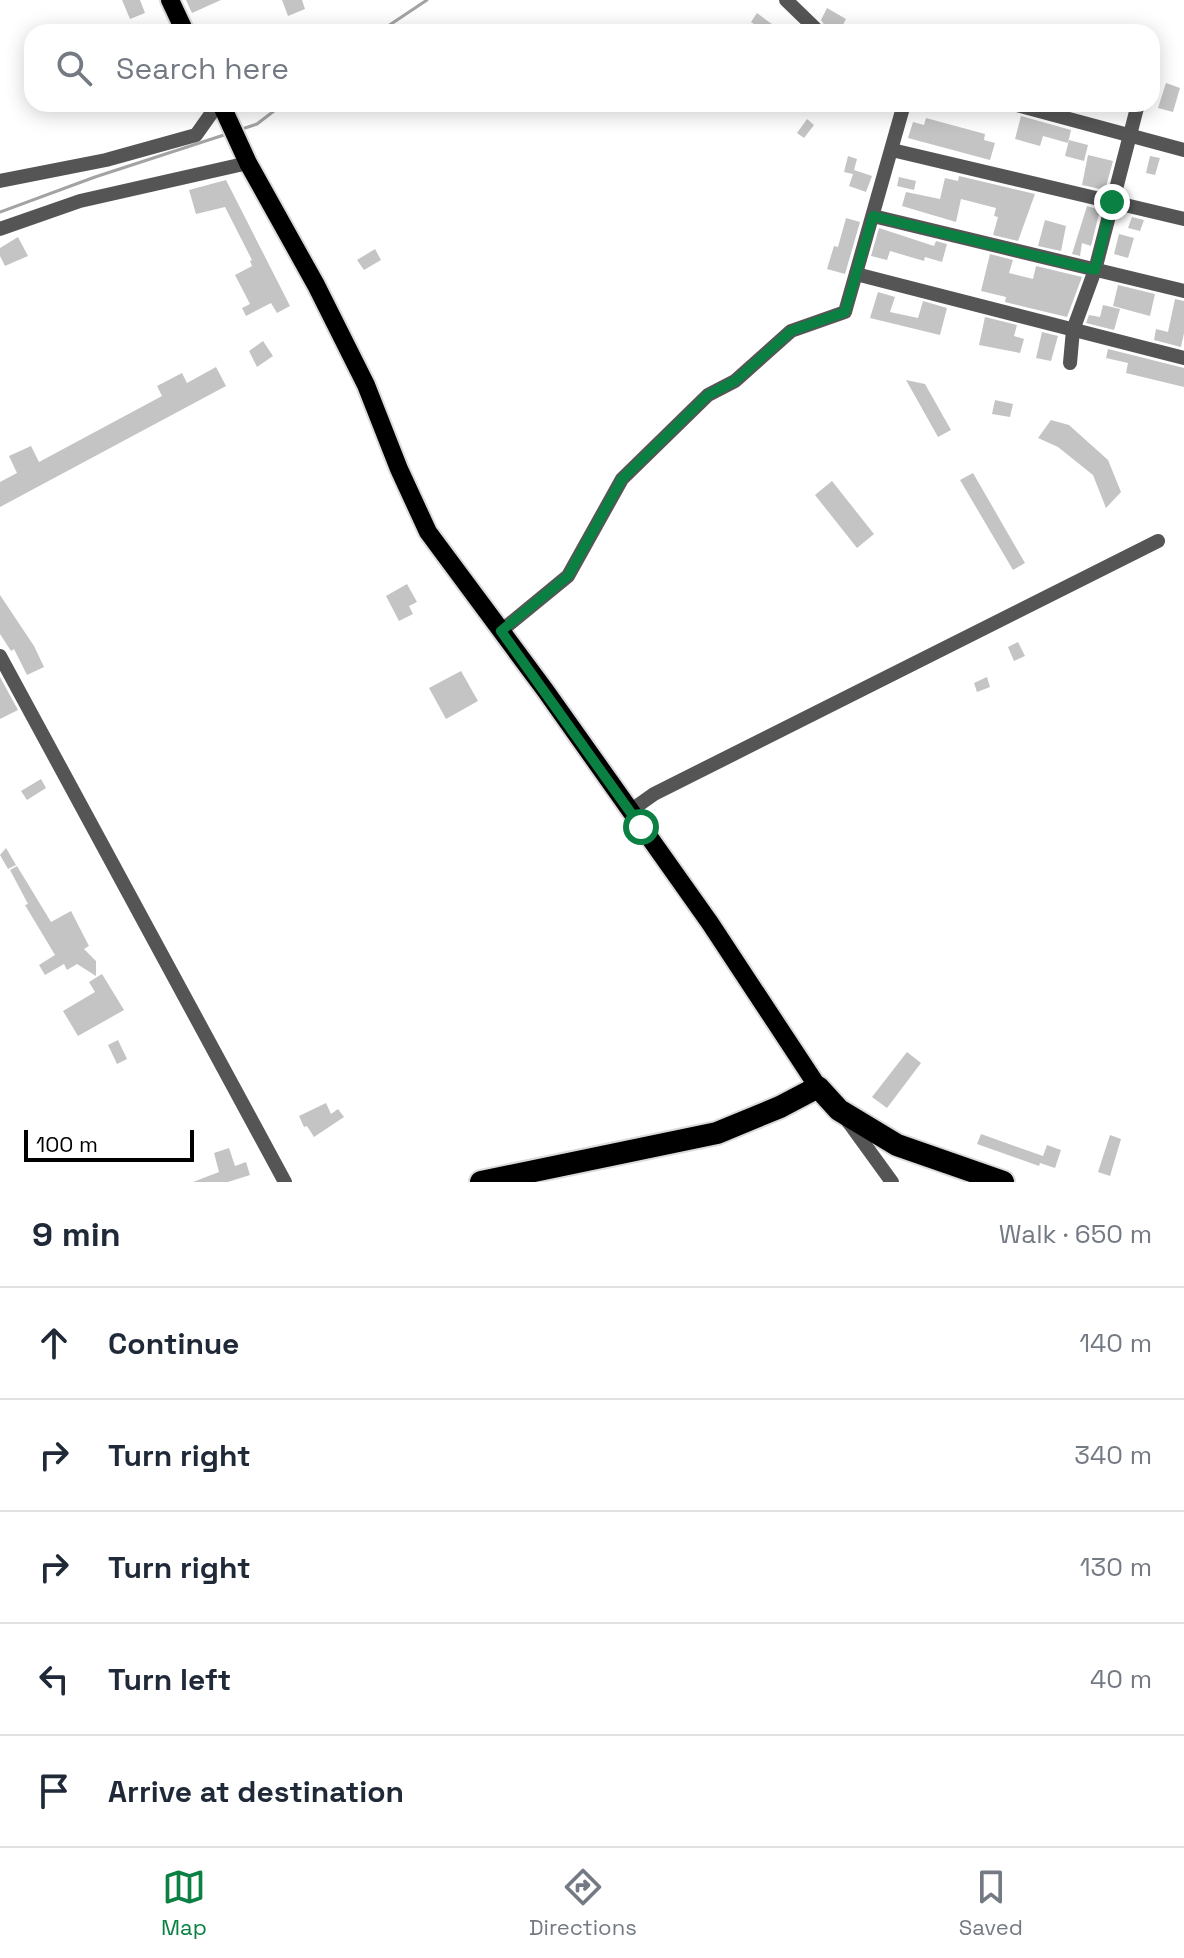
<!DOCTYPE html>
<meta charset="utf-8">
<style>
body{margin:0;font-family:"Space Grotesk",sans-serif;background:#f2f2f3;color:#1f2937}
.scale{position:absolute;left:24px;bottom:20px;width:170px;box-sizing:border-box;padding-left:8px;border:4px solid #000;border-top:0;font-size:22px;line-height:28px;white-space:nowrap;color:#000;-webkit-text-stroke:6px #fff;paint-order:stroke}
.stop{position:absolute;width:24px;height:24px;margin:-18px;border:6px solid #0b8043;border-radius:50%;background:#fff}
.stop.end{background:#0b8043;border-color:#fff;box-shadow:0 2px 8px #0008}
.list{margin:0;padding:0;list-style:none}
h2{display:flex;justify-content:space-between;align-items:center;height:104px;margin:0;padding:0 32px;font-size:34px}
h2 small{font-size:26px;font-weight:400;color:#747a83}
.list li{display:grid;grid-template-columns:52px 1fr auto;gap:24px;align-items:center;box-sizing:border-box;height:112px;padding:0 32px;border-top:2px solid #e0e1e3}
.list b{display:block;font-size:30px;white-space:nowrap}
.list em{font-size:26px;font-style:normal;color:#747a83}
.icon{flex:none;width:44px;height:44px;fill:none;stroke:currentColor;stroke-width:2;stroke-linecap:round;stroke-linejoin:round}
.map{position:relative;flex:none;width:1184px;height:1182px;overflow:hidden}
.search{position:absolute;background:#fff;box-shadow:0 4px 20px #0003;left:24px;right:24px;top:24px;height:88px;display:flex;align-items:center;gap:20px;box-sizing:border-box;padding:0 28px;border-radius:24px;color:#747a83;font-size:30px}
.sheet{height:664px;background:#fff}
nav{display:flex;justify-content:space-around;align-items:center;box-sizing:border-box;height:112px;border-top:2px solid #e0e1e3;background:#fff;font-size:22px;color:#747a83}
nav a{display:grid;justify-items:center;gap:4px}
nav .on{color:#0b8043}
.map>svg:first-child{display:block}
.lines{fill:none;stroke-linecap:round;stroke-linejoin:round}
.stream{stroke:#a3a3a3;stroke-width:3}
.building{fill:#c4c4c4}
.major-casing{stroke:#dbdbdb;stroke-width:22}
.highway-casing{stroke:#dbdbdb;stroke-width:26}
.minor{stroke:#555;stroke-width:14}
.major{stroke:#000;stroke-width:18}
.highway{stroke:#000;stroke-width:22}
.route{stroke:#0b8043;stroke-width:10}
</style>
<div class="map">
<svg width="1184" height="1182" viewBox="0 0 1184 1182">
<rect width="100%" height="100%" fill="#fff"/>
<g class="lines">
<!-- stream -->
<g class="stream">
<path d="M379,32l48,-32"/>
<path d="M242,129l15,-5 26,-20"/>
<path d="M0,212l95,-35 132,-43"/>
</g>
</g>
<!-- building -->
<g class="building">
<path d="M122,0h18l5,13 -15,6z"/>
<path d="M186,0h35l-29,13z"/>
<path d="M282,0h20l3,9 -17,7z"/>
<path d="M827,8l19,11 -7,13h-10l-8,-12z"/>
<path d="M757,13l12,9 15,10h-19l-14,-10z"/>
<path d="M1166,83l14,5 -7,24 -15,-4z"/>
<path d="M1021,116l50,14 -3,13 -25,-7 -3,10 -25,-7z"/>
<path d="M926,118l59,16 -1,6 11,3 -5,17 -82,-22 5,-16 11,3z"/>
<path d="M807,119l7,6 -10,13 -7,-5z"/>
<path d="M1069,140l19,5 -4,16 -19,-5z"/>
<path d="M1088,155l25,6 -8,29 -23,-5z"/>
<path d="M848,156l9,3 -3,11 18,6 -6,16 -17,-6 4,-12 -9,-2z"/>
<path d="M1150,156l10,2 -5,17 -9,-2z"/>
<path d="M959,176l76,18 -17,47 -25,-6 5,-18 -4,-1 2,-8 -35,-9 -5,23 -54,-16 4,-14 34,7 5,-21 13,3z"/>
<path d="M899,177l17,4 -2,9 -17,-4z"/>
<path d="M226,180l64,126 -13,7 -6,-10 -25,13 -4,-8 8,-4 -15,-29 17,-9 -2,-5 2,-1 -27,-53 -29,7 -7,-24z"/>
<path d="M1087,206l13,4 -9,36 -9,-3 -2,13 -8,-2z"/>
<path d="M1132,217l12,3 -4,11 -12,-3z"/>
<path d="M846,218l14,4 -15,52 -18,-5 7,-23 4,1z"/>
<path d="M1045,220l21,6 -5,25 -23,-5z"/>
<path d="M879,228l55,18 2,-5 11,3 -5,18 -17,-5 -1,4 -34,-10 -3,9 -16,-4z"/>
<path d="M1119,234l15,4 -6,20 -14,-4z"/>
<path d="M18,237l10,19 -23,10 -5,-10v-8z"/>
<path d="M375,249l6,11 -17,10 -7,-10z"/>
<path d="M990,254l23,6 -4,13 24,6 3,-13 46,11 -15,40 -62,-15 1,-5 -25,-6z"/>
<path d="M1118,285l37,9 -5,22 -37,-10z"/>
<path d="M878,292l17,5 -5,15 28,6 5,-17 24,7 -7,27 -70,-17z"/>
<path d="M1175,299l9,2v32l-3,14 -27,-7 2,-11 12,3z"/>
<path d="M1103,305l17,4 -6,21 -28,-7 3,-8 11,2z"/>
<path d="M985,317l32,8 -3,11 10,3 -4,14 -41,-8z"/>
<path d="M1042,332l16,4 -7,25 -15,-3z"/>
<path d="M263,341l10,15 -16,11 -8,-16z"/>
<path d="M1108,349l76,19v19l-58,-14 2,-10 -22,-5z"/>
<path d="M216,367l10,19 -226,121v-25l17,-9 -8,-17 22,-10 8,16 123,-66 -5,-10 25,-13 5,10z"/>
<path d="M906,380l19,4 26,46 -13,7z"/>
<path d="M995,400l18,4 -3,13 -18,-3z"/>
<path d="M1051,420l18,5 39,35 13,32 -15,16 -13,-33 -35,-28 -20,-9z"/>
<path d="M973,473l52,90 -12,7 -53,-90z"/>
<path d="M832,481l42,53 -17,14 -42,-53z"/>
<path d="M407,584l10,18 -8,4 4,8 -14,7 -13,-25z"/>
<path d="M0,595l34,51 10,21 -17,8 -13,-26 -3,2 -11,-17z"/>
<path d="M1018,642l7,14 -11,5 -6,-14z"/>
<path d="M461,671l17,30 -32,18 -17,-31z"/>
<path d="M0,677l18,33 -18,9z"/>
<path d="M987,677l3,10 -13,5 -3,-9z"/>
<path d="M41,779l5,9 -19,12 -6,-9z"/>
<path d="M6,848l10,17 -8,4 -8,-14z"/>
<path d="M17,866l34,56 20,-11 18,35 -5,3 12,12v15l-19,-12 -10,6 -3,-6 -19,11 -6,-10 16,-10 -30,-50 3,-1 -18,-34z"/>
<path d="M102,974l22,36 -46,26 -15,-25 32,-19 -6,-10z"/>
<path d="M118,1040l9,19 -10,5 -9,-19z"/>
<path d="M907,1052l14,11 -34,45 -15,-11z"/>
<path d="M326,1103l5,11 7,-5 6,8 -30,20 -7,-11 -3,1 -5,-11z"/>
<path d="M981,1134l62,22 4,-11 14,5 -6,18 -15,-5 -1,3 -62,-22z"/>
<path d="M1110,1135l11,4 -11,37 -12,-4z"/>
<path d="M229,1148l6,18 11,-4 4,13 -22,7h-35l26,-10 -5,-19z"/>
</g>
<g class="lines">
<!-- major casing -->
<g class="major-casing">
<g id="major">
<path d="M170,0l15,32"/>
<path d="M221,104l27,59 68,122 50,100 33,84 29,63 117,158 165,233 108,164"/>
</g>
</g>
<!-- highway casing -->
<g class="highway-casing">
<path id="highway" d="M481,1182l236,-49 63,-26 38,-20 21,23 58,35 106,37"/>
</g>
<!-- minor -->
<g class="minor">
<path d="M786,0l33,32"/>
<path d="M1013,104l171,46"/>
<path d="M892,150l292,69"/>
<path d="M0,181l106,-21 90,-25 22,-31"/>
<path d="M873,216l311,75"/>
<path d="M0,229l80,-28 168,-38"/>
<path d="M856,274l328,84"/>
<path d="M1070,363l3,-33 22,-60 43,-166"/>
<path d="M501,631l67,-55 54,-97 86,-84 27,-14 56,-50 54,-19 59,-208"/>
<path d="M0,656l285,526"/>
<path d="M630,811l24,-17 504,-253"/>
<path d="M847,1120l45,62"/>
</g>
<!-- major -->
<use href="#major" class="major"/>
<!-- highway -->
<use href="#highway" class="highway"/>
</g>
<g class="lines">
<!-- route -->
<path class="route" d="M641,827l-140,-196 67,-55 54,-97 86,-84 27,-14 56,-50 54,-19 28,-96 222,54 17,-68"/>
</g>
</svg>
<div class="scale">100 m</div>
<div class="stop" style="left:641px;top:827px"></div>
<div class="stop end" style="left:1112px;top:202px"></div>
<div class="search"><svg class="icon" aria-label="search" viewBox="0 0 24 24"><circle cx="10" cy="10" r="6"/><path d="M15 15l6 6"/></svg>Search here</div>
</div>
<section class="sheet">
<h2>9 min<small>Walk · 650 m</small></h2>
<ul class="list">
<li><svg class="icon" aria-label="ahead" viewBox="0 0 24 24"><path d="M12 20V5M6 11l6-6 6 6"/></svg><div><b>Continue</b></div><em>140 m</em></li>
<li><svg class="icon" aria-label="right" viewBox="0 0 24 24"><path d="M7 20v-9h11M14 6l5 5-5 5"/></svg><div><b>Turn right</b></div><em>340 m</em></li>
<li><svg class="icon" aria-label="right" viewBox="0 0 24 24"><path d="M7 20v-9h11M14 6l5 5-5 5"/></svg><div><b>Turn right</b></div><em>130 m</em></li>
<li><svg class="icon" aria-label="left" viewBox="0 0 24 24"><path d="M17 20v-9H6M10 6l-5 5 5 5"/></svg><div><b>Turn left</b></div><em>40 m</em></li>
<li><svg class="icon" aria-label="arrive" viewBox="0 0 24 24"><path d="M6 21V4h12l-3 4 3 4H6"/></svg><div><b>Arrive at destination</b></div></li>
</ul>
</section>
<nav>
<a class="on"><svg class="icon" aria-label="map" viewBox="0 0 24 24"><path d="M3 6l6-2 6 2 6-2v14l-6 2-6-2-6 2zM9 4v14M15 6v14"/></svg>Map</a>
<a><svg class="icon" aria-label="directions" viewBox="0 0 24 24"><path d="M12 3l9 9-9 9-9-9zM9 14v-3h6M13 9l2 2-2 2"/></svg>Directions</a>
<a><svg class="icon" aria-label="saved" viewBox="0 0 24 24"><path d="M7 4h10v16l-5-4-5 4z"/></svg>Saved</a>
</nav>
